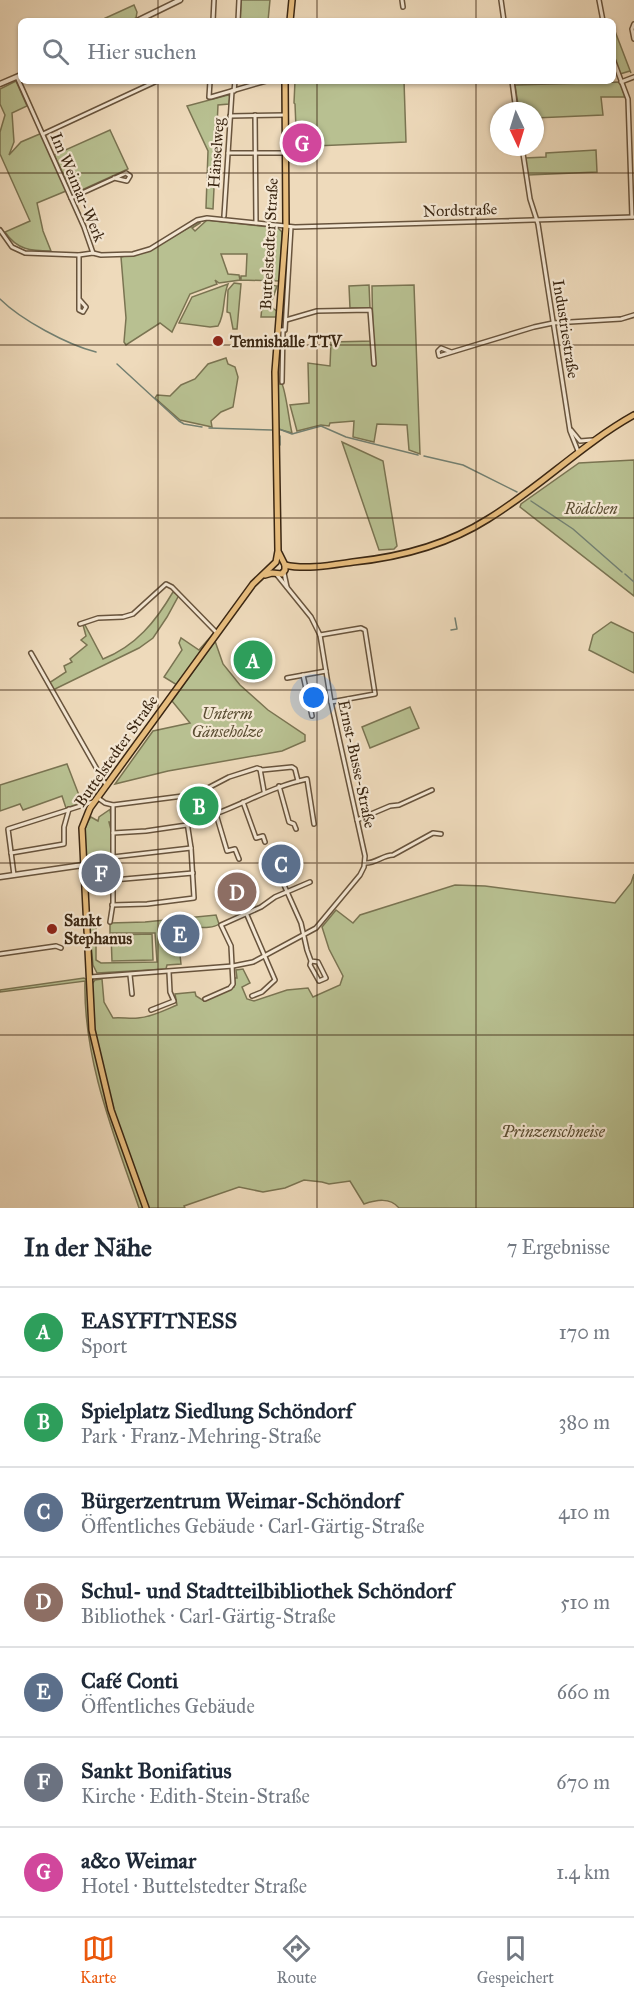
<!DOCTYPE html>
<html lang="de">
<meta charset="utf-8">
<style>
body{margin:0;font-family:"IM FELL Great Primer",serif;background:#f2f2f3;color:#1f2937}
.compass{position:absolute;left:490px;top:102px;width:54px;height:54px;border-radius:50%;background:#fff;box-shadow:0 2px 4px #0004;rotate:176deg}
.you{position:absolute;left:314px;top:698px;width:21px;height:21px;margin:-15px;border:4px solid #fff;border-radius:50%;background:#1a73e8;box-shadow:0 0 0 9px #1a73e833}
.badge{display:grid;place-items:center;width:39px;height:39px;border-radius:50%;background:#ea580c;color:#fff;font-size:20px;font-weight:700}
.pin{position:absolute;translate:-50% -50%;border:3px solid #fff;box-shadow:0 2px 6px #0006}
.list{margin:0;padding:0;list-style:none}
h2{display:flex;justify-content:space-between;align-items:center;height:78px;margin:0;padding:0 24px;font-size:26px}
h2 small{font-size:20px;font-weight:400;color:#747a83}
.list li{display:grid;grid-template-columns:39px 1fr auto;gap:18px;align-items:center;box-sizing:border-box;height:90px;padding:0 24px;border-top:2px solid #e0e1e3}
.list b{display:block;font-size:22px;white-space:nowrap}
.list p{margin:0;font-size:20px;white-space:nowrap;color:#747a83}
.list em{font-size:20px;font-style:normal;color:#747a83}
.icon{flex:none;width:33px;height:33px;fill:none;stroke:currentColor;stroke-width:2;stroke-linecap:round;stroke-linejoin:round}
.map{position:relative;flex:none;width:634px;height:1208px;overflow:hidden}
.search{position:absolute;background:#fff;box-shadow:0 2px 4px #0004;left:18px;right:18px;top:18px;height:66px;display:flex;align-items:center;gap:15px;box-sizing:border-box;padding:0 21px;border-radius:9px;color:#747a83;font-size:22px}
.sheet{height:708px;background:#fff}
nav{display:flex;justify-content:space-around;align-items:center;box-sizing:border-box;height:84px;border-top:2px solid #e0e1e3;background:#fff;font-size:16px;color:#747a83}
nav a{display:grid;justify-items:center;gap:3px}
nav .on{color:#ea580c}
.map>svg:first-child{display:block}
.green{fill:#b8c091;stroke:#7a7452;stroke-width:1.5}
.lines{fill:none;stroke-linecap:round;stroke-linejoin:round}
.stream{stroke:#738072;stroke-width:1.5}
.minor-casing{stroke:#68543d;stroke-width:6}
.tertiary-casing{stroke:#68543d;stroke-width:7}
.primary-casing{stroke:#3b2713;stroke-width:8}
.minor{stroke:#f4e7d3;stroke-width:3}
.tertiary{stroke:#f4e7d3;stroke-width:4}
.primary{stroke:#e7bd7e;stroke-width:5}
.grid{fill:none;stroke:#3b2713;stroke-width:1.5;stroke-opacity:0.55}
.poi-dot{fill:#8f2418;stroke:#f4e7d3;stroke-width:2}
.labels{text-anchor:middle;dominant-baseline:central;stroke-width:4.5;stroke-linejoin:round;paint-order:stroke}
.street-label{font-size:16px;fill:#3b2713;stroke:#f4e7d3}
.poi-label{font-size:16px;font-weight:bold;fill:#3b2713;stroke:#f4e7d3;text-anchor:start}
.park-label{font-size:16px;font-style:italic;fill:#5a4d32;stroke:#f4e7d3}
</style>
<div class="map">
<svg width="634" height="1208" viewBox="0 0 634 1208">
<rect width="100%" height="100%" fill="#eedabb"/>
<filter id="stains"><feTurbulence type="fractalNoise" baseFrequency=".00333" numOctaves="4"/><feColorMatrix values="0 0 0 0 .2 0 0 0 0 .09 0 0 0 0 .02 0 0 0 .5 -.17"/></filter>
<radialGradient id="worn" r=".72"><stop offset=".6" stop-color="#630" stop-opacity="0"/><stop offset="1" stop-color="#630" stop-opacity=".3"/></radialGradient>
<!-- green -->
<g class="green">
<path d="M241,0h29l-2,21h-28z"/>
<path d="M134,5l3,7 -1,6 -7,3h-30z"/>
<path d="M613,26l18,47 -1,-2 -10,3 -7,-21z"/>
<path d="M16,81l11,25 -15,7 2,29 -5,13 12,-13 21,-9 24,58 -29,12 6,28 8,20c-20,0 -34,-1 -46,-19l25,-11 -30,-67v-22l5,-17 -5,-11v-15z"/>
<path d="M295,81h109l2,61 -91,4v-19l-19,1 -1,-24 -1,-1z"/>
<path d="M620,82l5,15h-24l2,18 -68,3v-7h-16l-4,-26z"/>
<path d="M228,95l2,1 -1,8 -11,1 -5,104 -7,-1 2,-57 -21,-45z"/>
<path d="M110,130l18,39 -55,25 -19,-39z"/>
<path d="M596,150l1,22 -69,3 -3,-17 21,-1v-4z"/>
<path d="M207,220l71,8 4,4 -2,49 -39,-1v-4h5l1,-22h-26l7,20 11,1 1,5 -21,3 -4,-3 2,4 -27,10 -18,38 -12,-9 -34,22 -2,-3 2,-24 -5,-61 31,-8 48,-28v2l-8,5 3,3z"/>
<path d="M234,283l7,1 -4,45h-4l-3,-16 -3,-1 1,-22z"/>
<path d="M228,284c-6,15 -2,28 -10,42l-8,1 -31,-4 13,-26z"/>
<path d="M264,284l13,2 -7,20 8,6v5h-17z"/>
<path d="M369,285l1,23h-20l-1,-22z"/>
<path d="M414,285l6,169 -11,-4 -2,-25 -30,-1 -3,18 -21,-5 1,-16 -24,2 -1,3 -8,-1 -24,6 -7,-26 19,-2 -1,-40 22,3 1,-24 42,-1 -1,-55z"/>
<path d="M226,358l2,6 7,3 3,10 -5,30 -12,5 -10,9 1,6 -32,-7 -25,-22 2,-3 13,1 11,-11 14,-6 13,-15z"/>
<path d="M277,384h5c4,8 7,37 10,49l-14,-4z"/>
<path d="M342,442l41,19 14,85 -3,3 -15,1z"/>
<path d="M634,460v136l-114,-89 1,-3 58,-41z"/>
<path d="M173,592l6,3 -12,22 -14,21 -14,10 -86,42 -4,-7 17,-11 -2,-6 8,-4 -2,-3 17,-14 -6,-5 5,-4 -3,-11h2l18,34c33,-13 53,-38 70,-67z"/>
<path d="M611,622l23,11v40l-45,-23 4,-15z"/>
<path d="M213,634l-36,51 -13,-8 18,-27 -3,-7 2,-5 18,12z"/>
<path d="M215,641l8,23 17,21 28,25 37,25v6l-23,10 -114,20 -53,13 38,-53 37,-8 -18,-22z"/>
<path d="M410,707l9,21 -49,20 -8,-21z"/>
<path d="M67,764l15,39 -16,5 -4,-12 -39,14 -3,-6 -20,7v-26z"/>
<path d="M203,792l7,22 -20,4 -4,-8 -1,-12z"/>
<path d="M112,808l-2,2 2,12h-3l2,8 2,-1 -2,6v34l-26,2c0,-16 -6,-41 6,-54l7,4 1,-4z"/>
<path d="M634,874v334h-235c-9,-11 -23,-8 -35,-4l-14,-23 -21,3 -7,-2 -18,-2 -19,8 -22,4 -24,-5 -55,19 1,2h-38l-36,-104 -17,-75 -2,-45 3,-4 7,-1 2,23 9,16c8,-1 17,1 25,0 14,-1 27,-8 39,-13l-2,-11 20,-2 1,4 8,5 30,-14v-9h3l-1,-8 7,-1 7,14 -8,4 5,12 7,2 33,-11 21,-2 5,9 27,-12 3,-9 -14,-27 -7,-22 14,-17 17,13 7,-8 95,-30 30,1 130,17 16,-20z"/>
<path d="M88,915l8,7v38l5,3 56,-1 -2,-29h-45v-10l35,-1 71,-7 3,9c-9,7 -29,1 -42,4l4,36 -14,1 -1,4 -69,4 -4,-8z"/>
<path d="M152,934l1,26 -41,1 -1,-26z"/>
<path d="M84,978l3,2 6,63 50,165h-4c-25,-73 -56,-149 -54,-227l-85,11v-2z"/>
</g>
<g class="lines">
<!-- stream -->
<g class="stream">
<path d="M0,299c21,21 68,46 96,53"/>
<path d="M117,364l62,57 5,3 18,3"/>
<path d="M209,428l63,2"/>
<path d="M279,429l13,5 29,-8 25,11 72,18"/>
<path d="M280,445v-9"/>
<path d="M424,456l39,9 54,27"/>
<path d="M531,501l42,28 49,43"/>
<path d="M625,574l9,8"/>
<path d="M451,630l6,-1 -2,-11"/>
</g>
<!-- minor casing -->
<g class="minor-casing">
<g id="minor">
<path d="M402,0l1,7"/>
<path d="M501,0l3,21"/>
<path d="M599,0l4,21"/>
<path d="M213,21l1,-21"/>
<path d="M238,21l1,-21"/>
<path d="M634,24l-2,5 2,10"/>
<path d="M613,59l15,40 4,118"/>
<path d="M17,77l67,150 9,26"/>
<path d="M210,81l-1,16h2l55,-16"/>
<path d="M512,81l4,30"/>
<path d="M621,82l13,-5"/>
<path d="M234,91l1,-10"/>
<path d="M255,115l1,108"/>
<path d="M230,116l55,-1"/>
<path d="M43,134l114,-53"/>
<path d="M522,147l8,52 8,25 32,207 8,20"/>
<path d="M228,153h57"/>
<path d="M71,198l55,-25 4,3 -3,5 -13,-3"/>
<path d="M224,216l8,-125"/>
<path d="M0,230l12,17 13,6 54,2 14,-2 8,2 32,-1 17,-5 47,-29 10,-2 88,9 339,-10"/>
<path d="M79,299v11l4,2 3,-5 -7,-8v-44"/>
<path d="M286,320l31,-9 53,-1 4,54"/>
<path d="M278,330h7l6,-103"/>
<path d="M451,352l-10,-4 -3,3 1,5 95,-29 19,-4 68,-4 13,-4"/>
<path d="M282,382l1,-52"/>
<path d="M571,430l9,11 12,-1"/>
<path d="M284,573l3,14"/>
<path d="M80,624l18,-6 25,-1 10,-3 33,-30 6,3 45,46"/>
<path d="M320,635l41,-7 4,2 10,64 -44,8"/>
<path d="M31,653l75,132"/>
<path d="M303,675l9,41"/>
<path d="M287,678l39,-7"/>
<path d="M260,769l4,22"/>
<path d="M279,786l10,36 5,2 2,5"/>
<path d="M98,798l7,5 8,2 70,-9 23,-7 23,-12 28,-9 5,2 30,-3 3,2 3,12"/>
<path d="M243,802l13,36 7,-2 2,6"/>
<path d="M216,814l11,37 8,-2 4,10"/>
<path d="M357,820l33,-14 9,-1 33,-15"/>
<path d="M187,822c42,-8 77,-34 120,-43l7,45"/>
<path d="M113,833l33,-2 41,-6"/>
<path d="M11,853l53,-9v-17l5,-18"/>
<path d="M113,857l78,-9"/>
<path d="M365,863c10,1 18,-8 28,-8l40,-22 8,1"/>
<path d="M14,875l-6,-46 85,-27"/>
<path d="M280,876l21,47 6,27 4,11 -1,4 9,16 7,-3 -8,-16 -7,-1"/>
<path d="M113,880l80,-7"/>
<path d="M112,905l35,-1 47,-6 -3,-50 -8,-52"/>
<path d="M247,915l28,65 -13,12 -10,4"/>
<path d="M110,922l3,-19v-98"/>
<path d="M0,954l56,-8 5,2"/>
<path d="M130,975l2,19"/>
<path d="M90,977l143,-11 20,-4 63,-34 44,-53 4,-8 1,-11 -34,-154 -11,-67 -9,-18 -34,-42"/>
<path d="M205,999l25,-11 3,-4 -2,-38 -10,-21 40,-18 14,-10 35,-15"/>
<path d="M151,1010l23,-9 -4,-9 -1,-20"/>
</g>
</g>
<!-- tertiary casing -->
<g class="tertiary-casing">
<g id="tertiary">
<path d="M137,21l43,-21"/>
<path d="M0,84l21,-9"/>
<path d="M0,877l83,-12"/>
</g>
</g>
<!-- primary casing -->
<g class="primary-casing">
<g id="primary">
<path d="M290,21l2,-21"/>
<path d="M279,553l6,12c21,5 47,0 68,-3 48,-5 94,-17 135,-43 51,-31 94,-75 146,-104"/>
<path d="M265,575l7,-2 10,1 3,-4v-5"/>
<path d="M146,1208l-35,-98 -19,-80 -10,-202 8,-20 163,-224 23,-22 2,-11 -3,-179 11,-145 -1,-146"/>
</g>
</g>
<!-- minor -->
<use href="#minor" class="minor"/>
<!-- tertiary -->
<use href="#tertiary" class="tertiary"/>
<!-- primary -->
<use href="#primary" class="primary"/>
</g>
<!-- grid -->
<path class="grid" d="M158,0v21M317,0v21M476,0v21M158,81v1127M317,81v1127M476,81v1127M0,173h634M0,345h634M0,518h634M0,690h634M0,863h634M0,1035h634"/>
<!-- markers -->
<g class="poi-dot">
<circle cx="218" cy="341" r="6"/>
<circle cx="52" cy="929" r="6"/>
</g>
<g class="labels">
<!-- street labels -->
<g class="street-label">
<text transform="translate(216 153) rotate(-86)">Hänselweg</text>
<text transform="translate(78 187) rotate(67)">Im Weimar-Werk</text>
<text transform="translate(460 210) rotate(-2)">Nordstraße</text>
<text transform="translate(269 244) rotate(-87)">Buttelstedter Straße</text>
<text transform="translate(566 329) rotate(81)">Industriestraße</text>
<text transform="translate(116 751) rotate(-55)">Buttelstedter Straße</text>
<text transform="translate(357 764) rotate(78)">Ernst-Busse-Straße</text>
</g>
<!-- poi labels -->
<g class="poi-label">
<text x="230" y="341">Tennishalle TTV</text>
<text x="64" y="920">Sankt<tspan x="64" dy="18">Stephanus</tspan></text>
</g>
<!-- park labels -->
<g class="park-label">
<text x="591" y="508">Rödchen</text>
<text x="227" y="713">Unterm<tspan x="227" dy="18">Gänseholze</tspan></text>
<text x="553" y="1131">Prinzenschneise</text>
</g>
</g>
<rect width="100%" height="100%" filter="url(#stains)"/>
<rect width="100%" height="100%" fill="url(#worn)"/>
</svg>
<svg class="compass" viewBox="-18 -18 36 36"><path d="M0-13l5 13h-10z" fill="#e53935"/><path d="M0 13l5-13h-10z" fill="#747a83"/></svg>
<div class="you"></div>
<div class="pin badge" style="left:253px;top:660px;background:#2e9e5b">A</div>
<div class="pin badge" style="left:199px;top:806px;background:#2e9e5b">B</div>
<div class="pin badge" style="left:281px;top:864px;background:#5c6f8a">C</div>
<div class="pin badge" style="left:237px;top:892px;background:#8d6e63">D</div>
<div class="pin badge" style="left:180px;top:934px;background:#5c6f8a">E</div>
<div class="pin badge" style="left:101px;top:873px;background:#6b7280">F</div>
<div class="pin badge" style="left:302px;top:143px;background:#d1479c">G</div>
<div class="search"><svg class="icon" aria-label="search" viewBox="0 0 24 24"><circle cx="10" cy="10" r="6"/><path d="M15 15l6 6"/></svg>Hier suchen</div>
</div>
<section class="sheet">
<h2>In der Nähe<small>7 Ergebnisse</small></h2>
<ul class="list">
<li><span class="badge" style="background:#2e9e5b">A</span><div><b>EASYFITNESS</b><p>Sport</p></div><em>170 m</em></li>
<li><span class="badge" style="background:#2e9e5b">B</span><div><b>Spielplatz Siedlung Schöndorf</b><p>Park · Franz-Mehring-Straße</p></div><em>380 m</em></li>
<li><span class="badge" style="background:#5c6f8a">C</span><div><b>Bürgerzentrum Weimar-Schöndorf</b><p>Öffentliches Gebäude · Carl-Gärtig-Straße</p></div><em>410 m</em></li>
<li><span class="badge" style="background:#8d6e63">D</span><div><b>Schul- und Stadtteilbibliothek Schöndorf</b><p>Bibliothek · Carl-Gärtig-Straße</p></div><em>510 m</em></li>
<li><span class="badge" style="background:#5c6f8a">E</span><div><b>Café Conti</b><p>Öffentliches Gebäude</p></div><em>660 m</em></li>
<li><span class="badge" style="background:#6b7280">F</span><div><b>Sankt Bonifatius</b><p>Kirche · Edith-Stein-Straße</p></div><em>670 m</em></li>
<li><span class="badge" style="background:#d1479c">G</span><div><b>a&amp;o Weimar</b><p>Hotel · Buttelstedter Straße</p></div><em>1.4 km</em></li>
</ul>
</section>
<nav>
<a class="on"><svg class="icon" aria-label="map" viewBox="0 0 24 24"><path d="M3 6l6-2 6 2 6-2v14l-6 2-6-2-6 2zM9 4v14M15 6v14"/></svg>Karte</a>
<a><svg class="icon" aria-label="directions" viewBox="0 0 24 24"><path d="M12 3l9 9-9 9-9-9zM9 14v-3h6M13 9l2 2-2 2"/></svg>Route</a>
<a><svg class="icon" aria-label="saved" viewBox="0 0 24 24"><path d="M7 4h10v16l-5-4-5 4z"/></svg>Gespeichert</a>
</nav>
